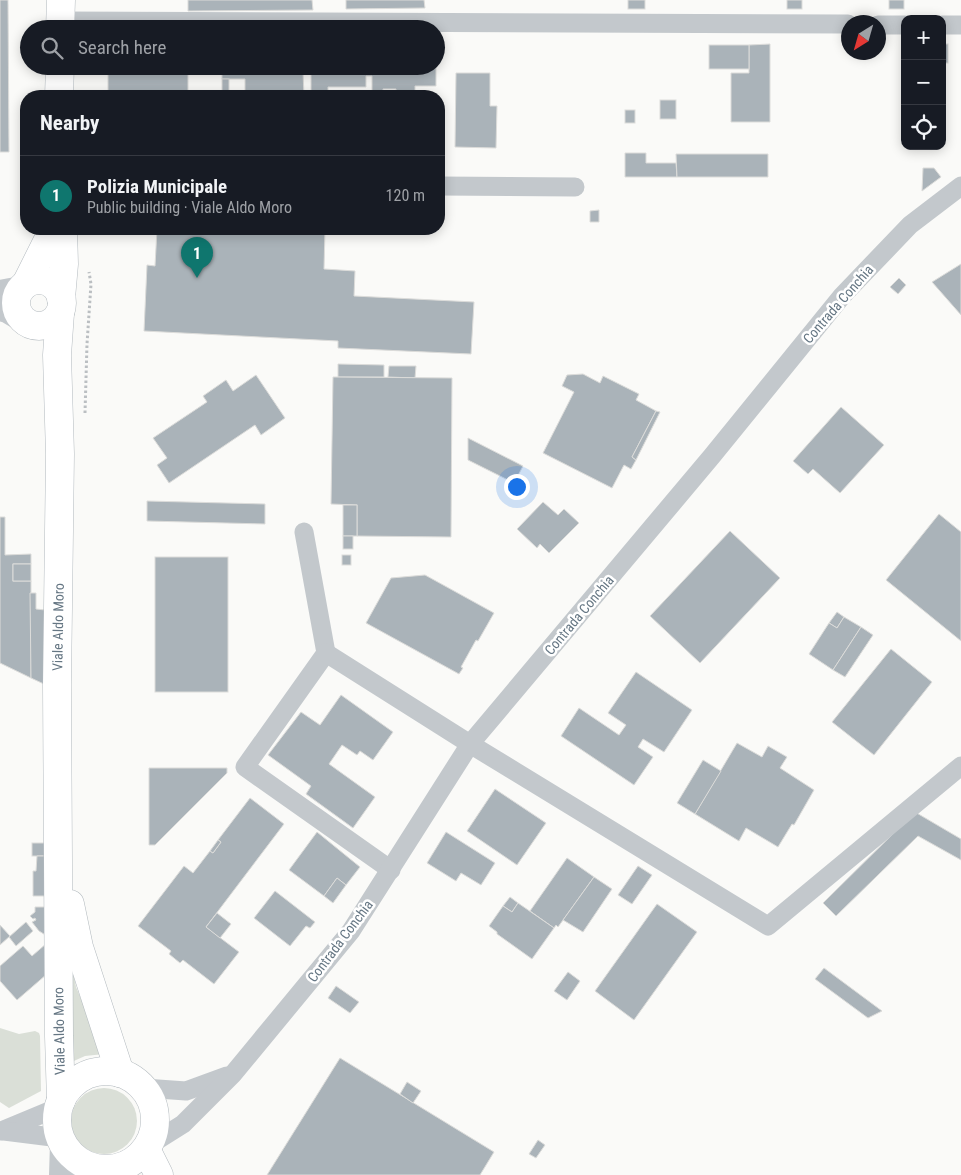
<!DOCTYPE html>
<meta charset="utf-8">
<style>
body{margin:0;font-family:"Roboto Condensed",sans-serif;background:#242831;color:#f1f3f6}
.controls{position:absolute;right:15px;top:15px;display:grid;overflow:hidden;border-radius:10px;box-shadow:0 2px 12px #0003}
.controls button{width:45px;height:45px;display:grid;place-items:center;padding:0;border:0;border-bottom:1px solid #363941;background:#171b24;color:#f1f3f6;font:25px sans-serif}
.compass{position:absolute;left:841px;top:15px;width:45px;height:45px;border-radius:50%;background:#171b24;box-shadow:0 2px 12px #0003;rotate:217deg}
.you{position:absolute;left:516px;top:486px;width:18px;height:18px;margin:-12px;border:4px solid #fff;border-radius:50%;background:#1a73e8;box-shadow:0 0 0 8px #1a73e833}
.badge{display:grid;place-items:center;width:32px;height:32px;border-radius:50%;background:#0f766e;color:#fff;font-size:16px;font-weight:700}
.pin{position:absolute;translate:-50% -41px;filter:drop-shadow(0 1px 2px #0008)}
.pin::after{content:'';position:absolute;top:26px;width:18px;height:15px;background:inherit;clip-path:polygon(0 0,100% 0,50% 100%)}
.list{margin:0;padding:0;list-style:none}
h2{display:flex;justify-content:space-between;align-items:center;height:65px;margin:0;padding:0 20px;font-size:21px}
h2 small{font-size:16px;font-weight:400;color:#9ea1a6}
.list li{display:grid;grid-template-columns:32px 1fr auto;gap:15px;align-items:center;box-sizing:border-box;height:80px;padding:0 20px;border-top:1px solid #363941}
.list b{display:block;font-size:19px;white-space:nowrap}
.list p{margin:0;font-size:16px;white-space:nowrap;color:#9ea1a6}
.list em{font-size:16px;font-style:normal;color:#9ea1a6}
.icon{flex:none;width:28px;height:28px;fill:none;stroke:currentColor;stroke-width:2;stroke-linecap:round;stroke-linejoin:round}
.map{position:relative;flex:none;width:961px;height:1175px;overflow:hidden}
.search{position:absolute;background:#171b24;box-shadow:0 2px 12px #0003;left:20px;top:20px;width:425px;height:55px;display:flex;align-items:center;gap:12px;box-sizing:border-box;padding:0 18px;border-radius:28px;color:#9ea1a6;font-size:19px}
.panel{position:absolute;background:#171b24;box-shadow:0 2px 12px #0003;left:20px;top:90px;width:425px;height:145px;border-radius:20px}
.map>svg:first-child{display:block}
.green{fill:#dadfd7}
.building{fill:#aab3b9;stroke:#dcdcda}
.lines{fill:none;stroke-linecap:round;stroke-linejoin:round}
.secondary-casing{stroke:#b3babf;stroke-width:29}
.path{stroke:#bbbfc2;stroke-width:3;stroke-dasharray:2.5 2.5;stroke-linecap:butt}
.minor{stroke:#c3c8cc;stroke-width:19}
.tertiary{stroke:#c3c8cc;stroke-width:24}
.secondary{stroke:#fff;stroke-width:28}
.labels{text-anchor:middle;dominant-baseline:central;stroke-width:5;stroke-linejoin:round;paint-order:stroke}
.street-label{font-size:14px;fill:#657683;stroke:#fff}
</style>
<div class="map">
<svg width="961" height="1175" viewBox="0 0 961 1175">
<rect width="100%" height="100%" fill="#fafaf8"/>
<!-- green -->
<g class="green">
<path d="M69,951l7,36 28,67 -19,2 -18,8z"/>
<path d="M0,1028l19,6 16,-3 4,2 1,3 1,55 -32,17 -9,-6z"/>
<circle cx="104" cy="1121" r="33"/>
</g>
<!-- building -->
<g class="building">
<path d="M0,0h8l1,152h-9z"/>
<path d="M188,0h124l1,10 -125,1z"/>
<path d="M346,0h78l1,8 -79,1z"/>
<rect x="628" y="0" width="17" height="9"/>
<rect x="787" y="0" width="15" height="9"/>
<rect x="889" y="0" width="15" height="9"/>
<rect x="436" y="43" width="6" height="8"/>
<path d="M770,44v78h-39v-49h18v-28z"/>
<rect x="942" y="44" width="6" height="19"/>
<rect x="709" y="45" width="40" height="24"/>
<path d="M108,66l80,1v29h-80z"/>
<path d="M222,66h214v20h-21v10h-19v-7h-13v2l-11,1v-16h-6v11h-38v9h-17v-24h-8l1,24h-51v-2h-8v-15h-23z"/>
<path d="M456,73h34v33h7l-1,42 -41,-1z"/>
<rect x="222" y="79" width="7" height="17"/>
<rect x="660" y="100" width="16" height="19"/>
<path d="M439,103l1,73h-1z"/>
<rect x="625" y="110" width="10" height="13"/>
<path d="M625,153h21v10h30l1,14h-52z"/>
<path d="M676,154h92v23h-91z"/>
<path d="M923,168h11l7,9 -19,14z"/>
<path d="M599,210v12h-9v-11z"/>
<path d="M157,229h168l-1,40 31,2 -1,25 120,6 -3,52 -133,-6v-7l-194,-10 3,-66 8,1z"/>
<path d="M961,264v51l-29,-33z"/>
<path d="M899,278l7,7 -8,9 -8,-7z"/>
<path d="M338,364l46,1v12h-46z"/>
<path d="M389,366h27l-1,12 -27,-1z"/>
<path d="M583,374l17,9 3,-7 36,18 -3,6 20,11 -24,46 4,3 -5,9 -7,-4 -12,23 -69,-35 31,-61 -12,-6 5,-11z"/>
<path d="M256,375l29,43 -24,17 -6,-10 -86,58 -12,-18 10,-7 -14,-20 54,-36 -4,-6 23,-16 7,11z"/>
<path d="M333,377l119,1 -1,159 -94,-1v-31l-26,-1z"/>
<path d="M841,407l43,38 -44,48 -27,-24 -5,5 -15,-13z"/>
<path d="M656,411l4,1 -24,48 -4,-3z"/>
<path d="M468,438l55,28 -9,17 -46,-23z"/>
<path d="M147,501l118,3v20l-118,-3z"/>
<path d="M543,502l15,13 6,-6 15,14 -30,30 -9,-9 -3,4 -20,-19z"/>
<rect x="343" y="505" width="14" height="31"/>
<path d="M939,514l22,18v109l-75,-61z"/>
<path d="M0,517h5v38l26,-1v10h-18v17h18v97l-31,-15z"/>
<path d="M730,531l50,47 -80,85 -50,-47z"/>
<rect x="343" y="536" width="10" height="13"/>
<rect x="342" y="555" width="9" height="10"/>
<rect x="155" y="557" width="73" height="135"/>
<rect x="13" y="564" width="18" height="17"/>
<path d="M425,575l69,38 -16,28 -2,-1 -15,27 2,1 -4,6 -93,-51 25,-45z"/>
<path d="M30,593h6v16l9,1 1,75 -15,-7z"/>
<path d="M837,612l7,5 -7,11 -8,-5z"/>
<path d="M844,617l17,10 -28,43 -24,-16 20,-31 8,5z"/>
<path d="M861,627l12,8 -28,42 -12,-7z"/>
<path d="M891,649l41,33 -58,73 -42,-33z"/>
<path d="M636,672l56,38 -28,42 -21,-13 -5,8 15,10 -19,28 -73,-49 18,-28 40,27 7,-10 -18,-12z"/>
<path d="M341,695l52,37 -20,28 -13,-9 -3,4 -15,-10 -13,19 46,33 -22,31 -47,-34 5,-8 -43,-31 33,-43 19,13z"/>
<path d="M737,743l25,14 6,-11 19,11 -7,11 34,22 -20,35 -2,-1 -14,23 -32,-19 -7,13 -44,-27z"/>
<path d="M703,760l18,11 -26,43 -18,-11z"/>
<path d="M149,768h78v5l-72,72h-6z"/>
<path d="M495,789l51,34 -29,42 -50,-34z"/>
<path d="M250,798l34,26 -78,103 33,25 -25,32 -31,-24 -3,3 -11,-9 2,-3 -33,-25 46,-60 9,7 17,-22 3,2 8,-11 -3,-2z"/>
<path d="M915,812l46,27v21l-43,-24 -82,80 -13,-13z"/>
<path d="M317,832l43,35 -14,18 -9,-7 -13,18 -35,-26z"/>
<path d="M446,832l49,31 -14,22 -20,-12 -5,8 -29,-18z"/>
<path d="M218,840l3,2 -8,11 -3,-2z"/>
<rect x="32" y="843" width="14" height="13"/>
<path d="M37,856h9v40h-13v-25h3z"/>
<path d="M567,858l27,19 -36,50 -2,-2 -2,3 -24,-17z"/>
<path d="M638,866l14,9 -20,29 -14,-9z"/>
<path d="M594,877l18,12 -29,43 -20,-12z"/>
<path d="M337,878l9,7 -13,18 -9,-7z"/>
<path d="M275,891l40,31 -5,6 -4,-2 -16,20 -36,-28z"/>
<path d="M510,897l8,6 -6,9 -9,-6z"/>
<path d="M518,903l36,25 -22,31 -35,-25v-2l-8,-6 14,-20 9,6z"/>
<path d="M657,904l40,28 -63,88 -39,-29z"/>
<path d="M35,907h11l1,29 -8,-5 -7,-9 4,-2 -1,-2 -2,1 -3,-3 5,-4z"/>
<path d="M217,913l14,11 -11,14 -14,-11z"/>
<path d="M26,922l7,9 -17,15 -7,-9z"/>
<path d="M0,925l10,11 -10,9z"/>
<path d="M47,943v31l-30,26 -17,-19v-15l23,-20 9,10z"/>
<path d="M824,968l58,43 -14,7 -53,-39z"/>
<path d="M568,972l12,9 -13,19 -13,-9z"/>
<path d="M336,986l23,16 -9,11 -22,-15z"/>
<path d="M340,1058l154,94 -14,23h-213z"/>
<path d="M407,1082l14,9 -8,12 -13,-9z"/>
<path d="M538,1140l7,5 -9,13 -7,-4z"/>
</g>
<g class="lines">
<!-- secondary casing -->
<g class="secondary-casing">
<g id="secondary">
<path d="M60,29l1,-29"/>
<path d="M59,96l1,-30"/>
<circle cx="39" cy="303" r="23"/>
<path d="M26,284l24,-48 2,-7"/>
<path d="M61,298l3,-34 -1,-35"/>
<path d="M60,313l-3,42 3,99 -3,231 2,351 2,65"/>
<path d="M70,904l9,43 41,126"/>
<circle cx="106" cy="1120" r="49"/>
<path d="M146,1149l13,26"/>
</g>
</g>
<!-- path -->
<path class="path" d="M85,413l2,-69 4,-60 -2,-12"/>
<!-- minor -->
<g class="minor">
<path d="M61,21l787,3"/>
<path d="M878,25h27"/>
<path d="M942,25h19"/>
<path d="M439,186l136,1"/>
<path d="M304,532l22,121 -81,114 146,103"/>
<path d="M326,653l144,91 298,182 193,-160"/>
<path d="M144,1088l42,3 41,-15"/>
<path d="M1,1131l58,-24"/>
<path d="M4,1131l56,7"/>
<path d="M148,1146l35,-22 50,-50 118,-143 119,-187 242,-288 130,-160 68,-71 51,-39"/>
</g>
<!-- tertiary -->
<g class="tertiary">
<path d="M0,292l21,-4"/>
<path d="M0,309l7,2 15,9"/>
<path d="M61,1175l1,-32"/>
<path d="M106,1175l4,-6"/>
</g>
<!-- secondary -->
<use href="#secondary" class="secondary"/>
</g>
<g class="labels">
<!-- street labels -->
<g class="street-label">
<text transform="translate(838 304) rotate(-49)">Contrada Conchia</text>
<text transform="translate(579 615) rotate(-50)">Contrada Conchia</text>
<text transform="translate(58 627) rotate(-89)">Viale Aldo Moro</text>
<text transform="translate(340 941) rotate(-53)">Contrada Conchia</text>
<text transform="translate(59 1031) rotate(-91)">Viale Aldo Moro</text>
</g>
</g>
</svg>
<div class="controls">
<button>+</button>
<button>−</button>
<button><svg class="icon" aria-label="locate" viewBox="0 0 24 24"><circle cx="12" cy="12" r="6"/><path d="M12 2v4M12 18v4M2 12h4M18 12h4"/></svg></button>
</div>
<svg class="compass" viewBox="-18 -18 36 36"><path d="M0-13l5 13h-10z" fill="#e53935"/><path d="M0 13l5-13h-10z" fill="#9ea1a6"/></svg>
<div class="you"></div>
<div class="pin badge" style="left:197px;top:278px">1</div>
<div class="search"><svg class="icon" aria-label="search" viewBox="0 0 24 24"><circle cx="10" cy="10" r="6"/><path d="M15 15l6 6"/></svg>Search here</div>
<section class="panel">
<h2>Nearby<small></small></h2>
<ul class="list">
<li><span class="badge">1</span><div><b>Polizia Municipale</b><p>Public building · Viale Aldo Moro</p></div><em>120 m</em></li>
</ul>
</section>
</div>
